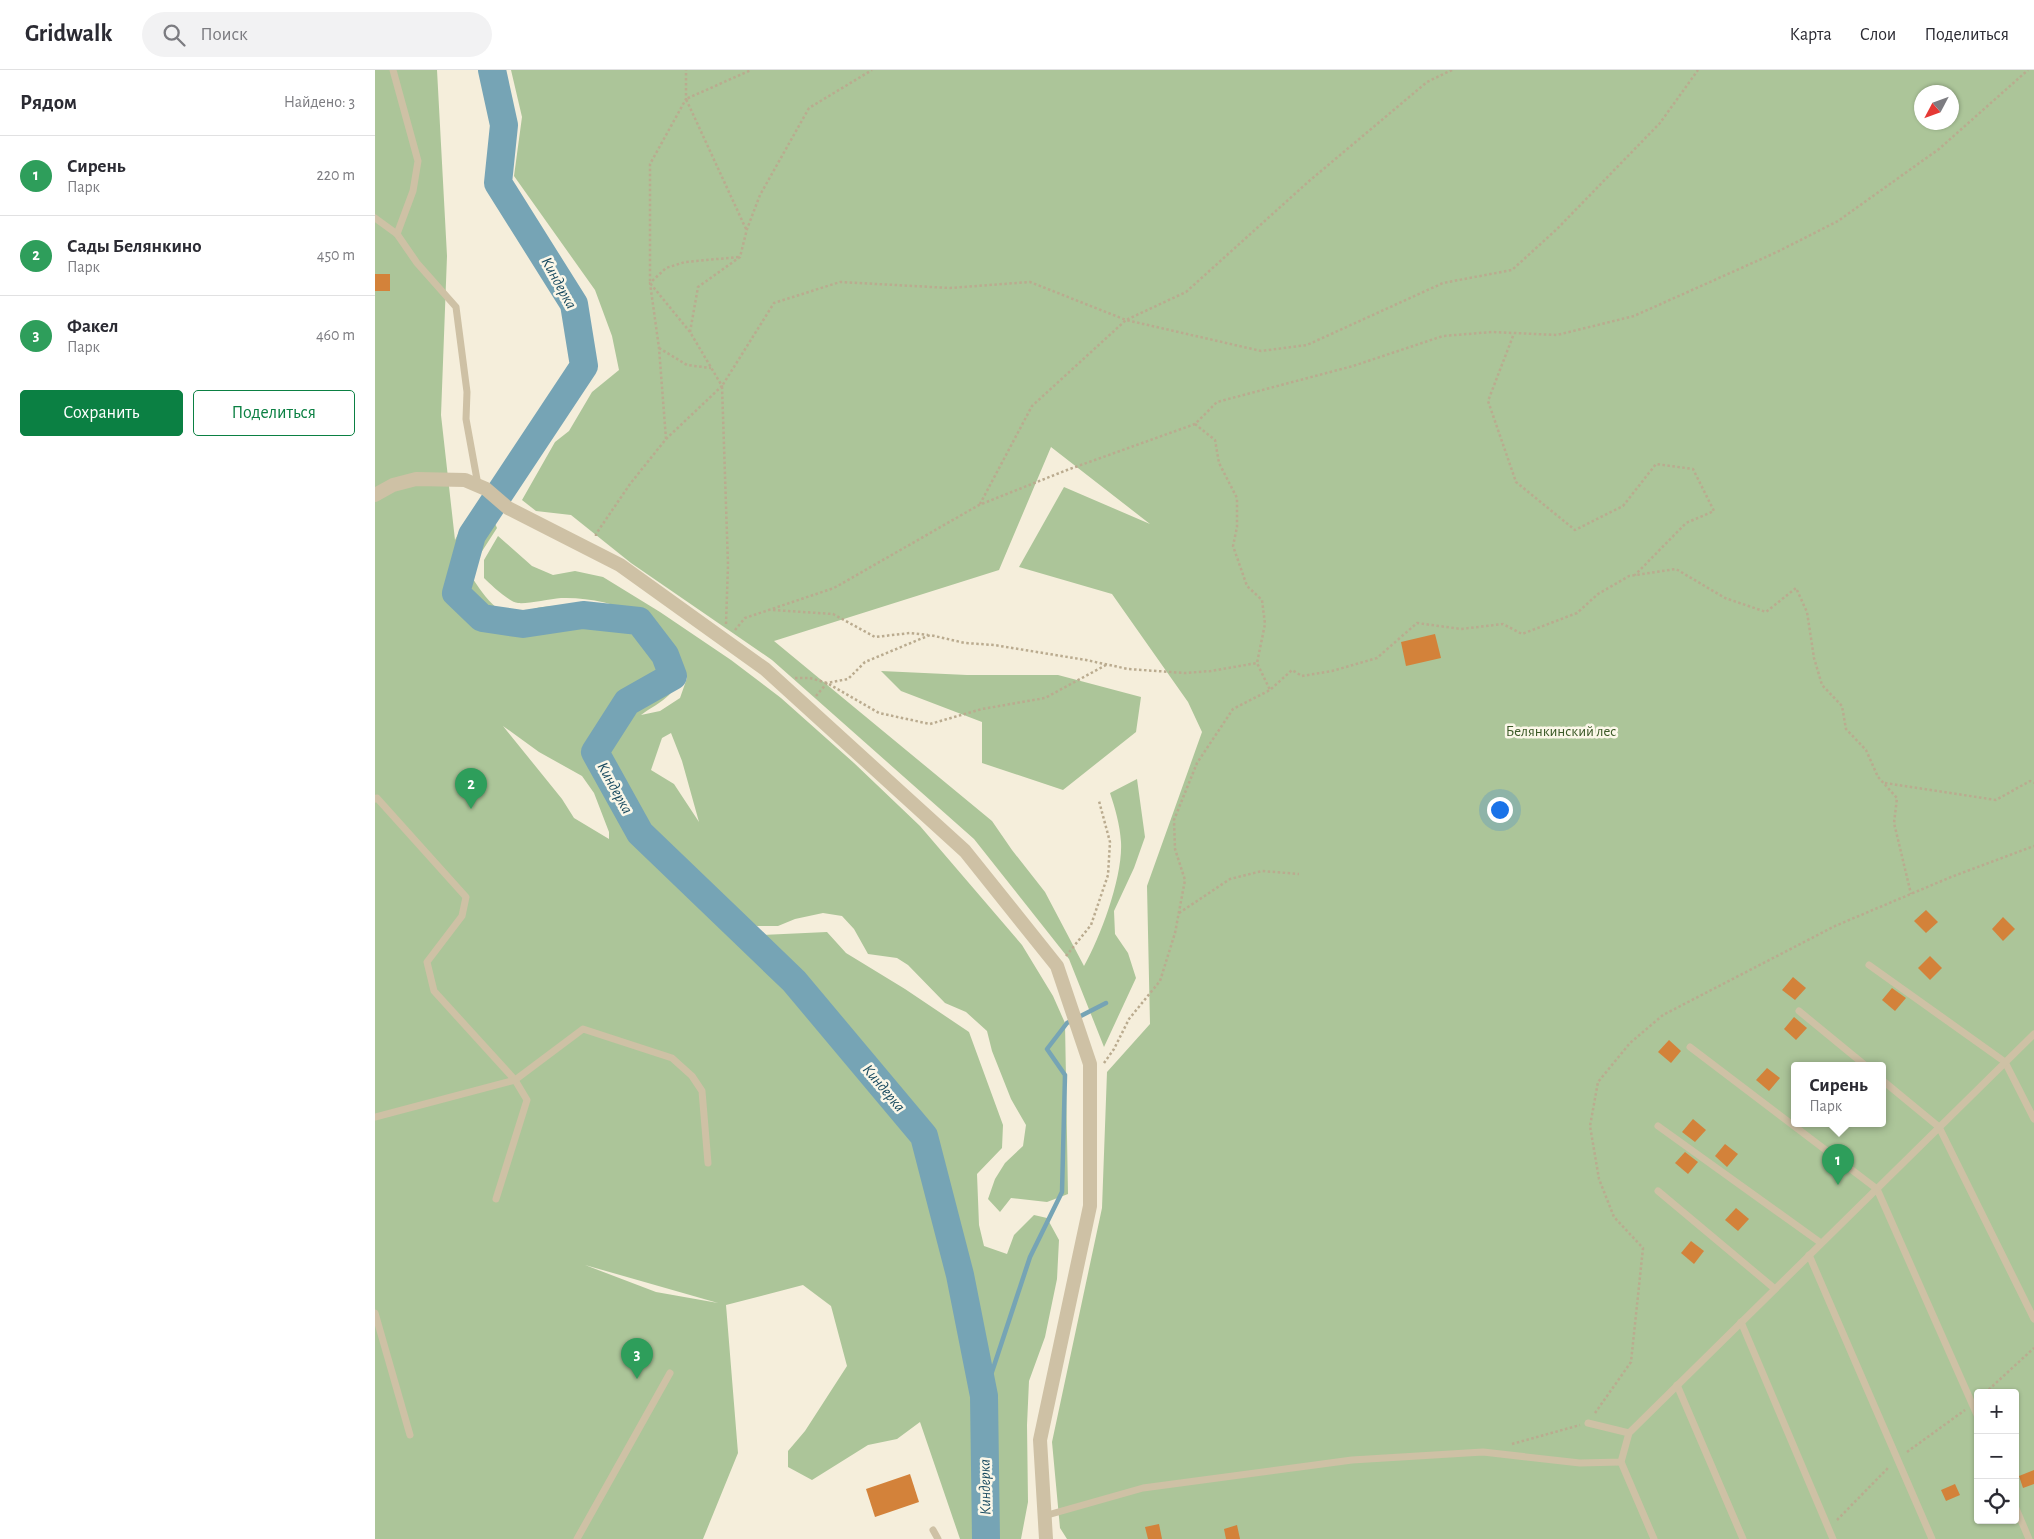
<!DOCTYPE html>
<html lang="ru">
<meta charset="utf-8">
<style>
body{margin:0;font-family:"Alegreya Sans",sans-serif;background:#f2f2f3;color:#2b2b33}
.controls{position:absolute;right:15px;bottom:15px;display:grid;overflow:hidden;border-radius:5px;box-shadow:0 1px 4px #0004}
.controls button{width:45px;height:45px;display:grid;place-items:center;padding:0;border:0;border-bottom:1px solid #e1e1e2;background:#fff;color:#2b2b33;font:25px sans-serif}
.compass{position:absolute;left:1539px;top:15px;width:45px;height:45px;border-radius:50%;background:#fff;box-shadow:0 1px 4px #0004;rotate:229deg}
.you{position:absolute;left:1124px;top:739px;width:18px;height:18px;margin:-12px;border:4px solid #fff;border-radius:50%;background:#1a73e8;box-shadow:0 0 0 8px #1a73e833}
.badge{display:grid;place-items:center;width:32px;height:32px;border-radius:50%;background:#0b8043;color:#fff;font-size:16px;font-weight:700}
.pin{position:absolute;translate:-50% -41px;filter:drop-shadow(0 1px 2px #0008)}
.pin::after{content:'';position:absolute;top:26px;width:18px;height:15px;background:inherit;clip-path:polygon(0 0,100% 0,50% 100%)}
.popup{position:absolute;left:1416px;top:992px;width:95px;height:65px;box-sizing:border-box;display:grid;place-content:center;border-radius:5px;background:#fff;filter:drop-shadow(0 1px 4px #0005);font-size:16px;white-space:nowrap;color:#7c7c81}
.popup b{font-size:19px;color:#2b2b33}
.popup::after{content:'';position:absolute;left:50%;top:100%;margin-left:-10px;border:10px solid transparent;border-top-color:#fff}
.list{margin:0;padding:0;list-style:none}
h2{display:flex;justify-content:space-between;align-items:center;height:65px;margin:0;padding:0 20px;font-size:21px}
h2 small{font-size:16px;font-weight:400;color:#7c7c81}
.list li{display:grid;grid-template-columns:32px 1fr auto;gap:15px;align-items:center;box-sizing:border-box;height:80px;padding:0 20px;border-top:1px solid #e1e1e2}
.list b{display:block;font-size:19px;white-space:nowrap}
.list p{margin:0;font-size:16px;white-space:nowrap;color:#7c7c81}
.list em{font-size:16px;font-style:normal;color:#7c7c81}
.actions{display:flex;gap:10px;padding:15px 20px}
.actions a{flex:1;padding:11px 0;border:1px solid #0b8043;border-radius:5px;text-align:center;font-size:18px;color:#0b8043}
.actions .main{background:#0b8043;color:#fff}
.icon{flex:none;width:28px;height:28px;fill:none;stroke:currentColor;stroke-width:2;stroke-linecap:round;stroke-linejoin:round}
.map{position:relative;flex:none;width:1659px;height:1469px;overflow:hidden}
header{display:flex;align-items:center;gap:30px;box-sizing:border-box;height:70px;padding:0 25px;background:#fff;border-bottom:1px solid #e1e1e2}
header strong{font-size:24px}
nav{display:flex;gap:28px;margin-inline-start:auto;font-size:18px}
.search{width:350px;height:45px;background:#f2f2f3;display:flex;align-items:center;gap:12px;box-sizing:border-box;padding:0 18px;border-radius:28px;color:#7c7c81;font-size:19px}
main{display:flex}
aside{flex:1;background:#fff}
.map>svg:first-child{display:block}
.green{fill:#acc599;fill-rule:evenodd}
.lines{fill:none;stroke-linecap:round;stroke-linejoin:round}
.stream{stroke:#76a4b5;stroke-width:4.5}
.river{stroke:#76a4b5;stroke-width:28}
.building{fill:#d3823a}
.path{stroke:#baab8f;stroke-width:2.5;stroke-dasharray:2.5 2.5;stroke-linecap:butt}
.lane{stroke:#cec1a5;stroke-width:7}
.street{stroke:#cec1a5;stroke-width:14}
.labels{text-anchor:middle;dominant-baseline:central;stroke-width:5;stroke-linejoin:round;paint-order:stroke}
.park-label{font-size:15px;fill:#3c5a28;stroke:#fbf7e8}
.water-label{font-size:16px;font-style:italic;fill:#184a5f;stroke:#fbf7e8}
</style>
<header>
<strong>Gridwalk</strong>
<div class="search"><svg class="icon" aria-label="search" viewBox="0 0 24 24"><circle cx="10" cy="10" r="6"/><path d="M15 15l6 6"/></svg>Поиск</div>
<nav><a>Карта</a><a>Слои</a><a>Поделиться</a></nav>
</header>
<main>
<aside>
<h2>Рядом<small>Найдено: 3</small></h2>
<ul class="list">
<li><span class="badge" style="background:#2e9e5b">1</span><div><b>Сирень</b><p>Парк</p></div><em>220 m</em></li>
<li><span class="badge" style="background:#2e9e5b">2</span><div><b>Сады Белянкино</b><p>Парк</p></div><em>450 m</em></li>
<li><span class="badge" style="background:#2e9e5b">3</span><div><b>Факел</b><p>Парк</p></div><em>460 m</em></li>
</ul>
<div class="actions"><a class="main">Сохранить</a><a>Поделиться</a></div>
</aside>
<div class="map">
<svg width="1659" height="1469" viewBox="0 0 1659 1469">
<rect width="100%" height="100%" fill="#f5eedb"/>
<!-- green -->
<g class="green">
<path d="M0,0h62l10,186 -6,159 14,125 8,-16 17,-16 12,9 5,11 -20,31 -4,20c8,12 16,24 28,32 15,8 27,-3 42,-4 30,-4 66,3 96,9 -21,-13 -53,-19 -78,-18 -12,1 -33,6 -43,5 -9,-1 -28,-19 -34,-25v-18l14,-24 34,30 21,9 22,-4 28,6 57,35 71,48 50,38 73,65 66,63 102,119 31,51 12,27 3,171 -21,8 -36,-4 -11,14 -12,-13 7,-20 10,-16 18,-17 3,-21 -15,-26 -19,-48 -5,-20 -21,-19 -21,-9 -37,-38 -11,-7 -29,-4 -14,-25 -12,-13 -19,-3 -28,6 -17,7h-21l-9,-4 13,13 66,-3 19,21 59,36 64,43 34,93 -1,23 -25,26 2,51 5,21 23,8 7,-19 20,-20 13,3 12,22 -2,39 -12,58 -16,44 -2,44 1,77 -7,37h-61l-40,-117 -23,17 -29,6 -56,35 -24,-13v-16l17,-20 42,-65 -16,-60 -28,-21 -77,20 12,148 -35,86h-328zM268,548c17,6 37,44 44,60l-7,20 -20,13 -19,4c9,-7 20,-12 28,-20 23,-25 -13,-56 -26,-77zM128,656l36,26 43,24 12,17 15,39v7l-35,-21 -12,-19zM296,663l11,28 17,61 -25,-38 -23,-14 11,-32zM210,1195l133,38 -62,-11z"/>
<path d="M136,0h1523v1469h-967l-7,-11 -8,-86 50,-234 5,-136 43,-48 -3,-138 55,-154 -14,-30 -76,-108 -93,-27 45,-80 86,37 -99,-77 -52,123 -225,71 218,180 20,29 33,42 39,74c17,-30 39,-90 37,-124 -1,-17 -6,-34 -11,-49l27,-14 8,58 -11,31 -20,43 1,23 13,19 8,25 -32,69 -35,-88 -95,-120 -202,-179 -141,-97 -60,-48 -35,-4 -14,-11 33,-58 14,-11 23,-39 27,-22 -7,-34 -17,-46 -81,-114 8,-59zM1546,22h30v30h-30zM1419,996h88v58h-88zM1603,1323h37v127h-37z"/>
<path d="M506,601l86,4h91l83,22 -5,35 -73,58 -81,-27v-41l-81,-31z"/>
</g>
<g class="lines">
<!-- stream -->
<path class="stream" d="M609,1326l46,-139 32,-65 3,-117 -18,-26 20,-26 39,-20"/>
<!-- river -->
<path class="river" d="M117,0l12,55 -6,58 76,121 10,62 -112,169 -16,58 26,25 41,6 60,-9 56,6 26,34 8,21 -46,26 -32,50 45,81 154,148 130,155 36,139 24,121 2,143"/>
</g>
<!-- building -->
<g class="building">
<rect x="0" y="204" width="15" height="17"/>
<path d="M1060,564l6,24 -35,8 -5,-24z"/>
<path d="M1551,840l12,12 -12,11 -12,-12z"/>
<path d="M1628,847l12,12 -12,12 -11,-12z"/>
<path d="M1555,886l12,12 -12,12 -12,-12z"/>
<path d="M1418,907l13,11 -11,12 -13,-10z"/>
<path d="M1517,918l14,10 -11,13 -13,-11z"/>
<path d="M1419,947l13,11 -11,12 -12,-11z"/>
<path d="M1294,970l12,11 -10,12 -13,-11z"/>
<path d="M1392,998l13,10 -11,13 -13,-11z"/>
<path d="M1318,1049l13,11 -11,12 -13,-10z"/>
<path d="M1350,1074l13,10 -11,13 -12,-11z"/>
<path d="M1310,1082l13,10 -10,12 -13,-11z"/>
<path d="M1361,1138l13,11 -11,12 -13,-11z"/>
<path d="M1316,1171l13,10 -10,13 -13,-11z"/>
<path d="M1659,1400v14l-11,4 -4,-12z"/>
<path d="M535,1404l9,28 -44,15 -9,-28z"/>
<path d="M1580,1414l5,11 -14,6 -5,-11z"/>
<path d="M784,1454l3,15h-14l-3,-12z"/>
<path d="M862,1455l3,14h-14l-2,-10z"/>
</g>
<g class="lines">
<!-- path -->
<g class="path">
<path d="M1077,0l-25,12 -119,100 -122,110 -60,28 135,31 46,-6 136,-62 69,-13 45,-41 103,-106 38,-53"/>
<path d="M371,159l-60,-130 65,-29"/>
<path d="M315,262l8,-45 42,-30 7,-28 13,-34 49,-87 63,-38"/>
<path d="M1138,266l-25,65 28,81 59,48 48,-24 33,-42 37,5 21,42 -28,12 -51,52"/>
<path d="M284,278l28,17 24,3"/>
<path d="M820,354l20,16 4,23 18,35v29l-4,19 14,40 15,14 3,24 -8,39 13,27"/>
<path d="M291,369l-7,-91 -9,-65 16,-15 19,-6 54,-5"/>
<path d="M221,466v-2l34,-50 36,-45 56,-53 -32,-54 -40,-49v-119l36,-65v-29"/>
<path d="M398,540l60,4 42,23 35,-4 18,2"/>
<path d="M351,554l2,-59 -6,-179 52,-83 66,-21 110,6 80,-6 96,38 -94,86 -52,98"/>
<path d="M360,560l10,-12 89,-30 145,-83 88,-35 128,-46 22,-22 136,-36 90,-30 49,-4 65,3 77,-19 143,-64 61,-31 101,-72 89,-79"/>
<path d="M420,608h15l17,5 52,30 51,11 52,-15 63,-11 61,-33"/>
<path d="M441,626l11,-13 21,-4 17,-17 65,-27 35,8 29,2 92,15 42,9 57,4 26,-2 46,-8"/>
<path d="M1510,713l111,17 34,-19 4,2"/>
<path d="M804,843l51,-34 32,-8 37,3"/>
<path d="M691,886l25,-31 17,-50 2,-33 -11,-41"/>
<path d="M729,993l10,-14 15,-30 31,-38 15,-48 10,-53 -10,-31 -1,-29 23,-57 36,-54 37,-19 22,-20 10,6 30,-5 45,-13 40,-35 44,6 42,-5 19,10 55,-21 21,-19 31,-18 47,-7 49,29 41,14 30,-24 11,24 7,46 8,27 20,21 4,23 20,21 12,27 19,21 -3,25 17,71"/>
<path d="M1610,1323l49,-45"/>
<path d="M1220,1343l36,-51 12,-114 -29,-31 -15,-38 -9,-53 8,-44 32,-39 33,-28 172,-89 116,-49 83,-31"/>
<path d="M1137,1374l68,-19"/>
<path d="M1532,1382l58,-42"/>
<path d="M1462,1450l52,-53"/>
</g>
<!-- lane -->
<g class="lane">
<path d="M18,0l25,91 -5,30 -16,43 20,29 39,44 11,85 -1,27 12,66"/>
<path d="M0,148l22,16"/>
<path d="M0,729l2,-1 89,99 -4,19 -35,46 7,29 81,89 12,20 -31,99"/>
<path d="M1494,895l136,97 29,57"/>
<path d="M1424,941l67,55"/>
<path d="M1315,977l187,142 101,228"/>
<path d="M1507,1010l57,47 95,192"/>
<path d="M0,1047l140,-37 68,-51 89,29 20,18 10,15 6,72"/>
<path d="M1283,1056l163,117"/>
<path d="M1283,1121l117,98"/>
<path d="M1434,1185l123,284"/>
<path d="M0,1243l35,122"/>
<path d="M1366,1252l92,217"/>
<path d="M1302,1315l66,154"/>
<path d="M1213,1353l41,10"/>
<path d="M1246,1392l33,77"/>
<path d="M1640,1436l14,33"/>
<path d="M669,1446l99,-28 209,-28 131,-8 97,11 41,-1 8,-29 405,-399"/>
<path d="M558,1460l5,9"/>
<path d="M202,1469l93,-166"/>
</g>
<!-- street -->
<path class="street" d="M0,425l18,-10 23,-6 49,1 21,9 22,19 112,57 145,104 200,182 92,115 33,98v142l-50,234 6,99"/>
</g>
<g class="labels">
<!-- park labels -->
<g class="park-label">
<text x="1186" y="661">Белянкинский лес</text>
</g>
<!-- water labels -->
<g class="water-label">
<text transform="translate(184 213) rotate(61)">Киндерка</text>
<text transform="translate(240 718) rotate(61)">Киндерка</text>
<text transform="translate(509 1018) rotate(50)">Киндерка</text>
<text transform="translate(610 1417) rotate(-91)">Киндерка</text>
</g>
</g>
</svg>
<div class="controls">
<button>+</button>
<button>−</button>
<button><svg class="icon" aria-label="locate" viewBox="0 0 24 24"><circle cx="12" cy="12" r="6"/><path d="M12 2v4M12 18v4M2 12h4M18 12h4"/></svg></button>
</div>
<svg class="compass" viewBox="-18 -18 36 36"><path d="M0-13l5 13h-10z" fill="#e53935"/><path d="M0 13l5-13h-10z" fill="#7c7c81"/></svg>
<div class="you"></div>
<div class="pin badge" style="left:1463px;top:1115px;background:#2e9e5b">1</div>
<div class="popup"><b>Сирень</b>Парк</div>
<div class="pin badge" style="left:96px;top:739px;background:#2e9e5b">2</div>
<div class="pin badge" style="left:262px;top:1309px;background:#2e9e5b">3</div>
</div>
</main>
